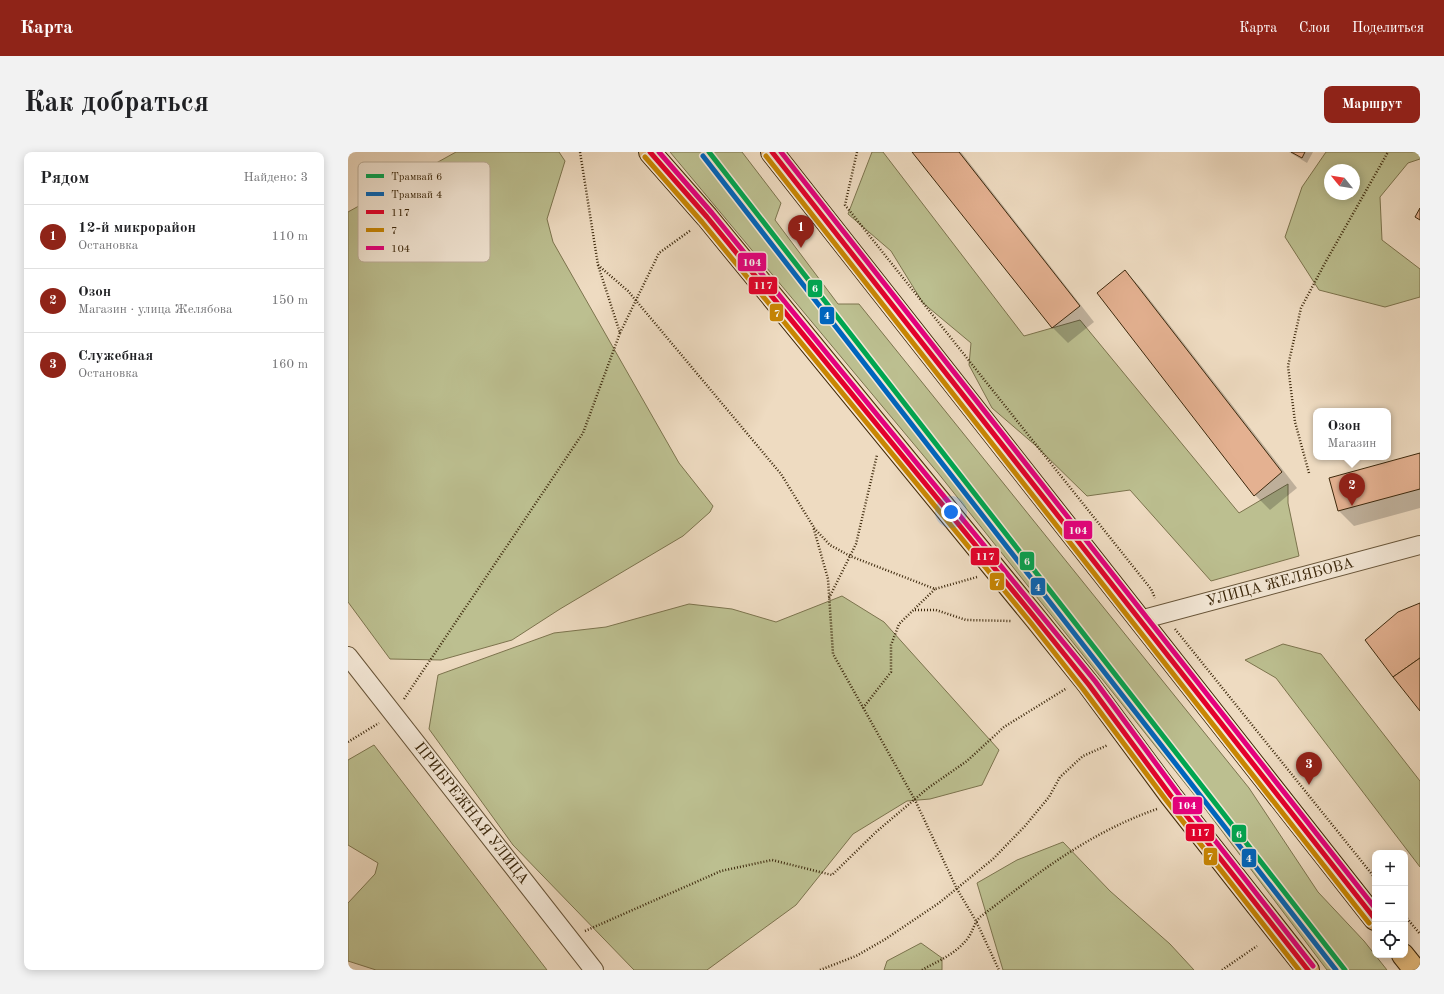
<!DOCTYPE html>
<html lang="ru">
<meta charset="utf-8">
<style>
body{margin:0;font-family:"Old Standard TT",serif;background:#f2f2f2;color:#202124}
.controls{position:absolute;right:12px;bottom:12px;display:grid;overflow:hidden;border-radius:8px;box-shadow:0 2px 10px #0003}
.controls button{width:36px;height:36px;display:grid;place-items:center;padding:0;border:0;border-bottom:1px solid #e0e0e0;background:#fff;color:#202124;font:20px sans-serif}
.compass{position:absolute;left:976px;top:12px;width:36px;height:36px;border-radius:50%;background:#fff;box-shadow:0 2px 10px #0003;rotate:300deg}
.you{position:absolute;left:603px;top:360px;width:14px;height:14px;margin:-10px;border:3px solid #fff;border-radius:50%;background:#1a73e8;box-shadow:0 0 0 6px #1a73e833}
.badge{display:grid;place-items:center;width:26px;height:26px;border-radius:50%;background:#8f2418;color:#fff;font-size:13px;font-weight:700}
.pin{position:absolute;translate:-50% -33px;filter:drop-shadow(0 1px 2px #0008)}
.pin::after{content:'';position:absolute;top:21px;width:14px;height:12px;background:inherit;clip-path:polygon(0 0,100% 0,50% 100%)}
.popup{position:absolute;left:965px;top:256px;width:78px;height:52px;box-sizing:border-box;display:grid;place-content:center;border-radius:8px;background:#fff;filter:drop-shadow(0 1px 3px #0005);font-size:13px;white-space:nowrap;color:#757577}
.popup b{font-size:15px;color:#202124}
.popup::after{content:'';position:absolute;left:50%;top:100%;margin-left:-8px;border:8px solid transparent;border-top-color:#fff}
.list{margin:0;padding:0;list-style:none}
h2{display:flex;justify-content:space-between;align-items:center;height:52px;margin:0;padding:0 16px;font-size:17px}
h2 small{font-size:13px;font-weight:400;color:#757577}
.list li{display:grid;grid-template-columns:26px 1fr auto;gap:12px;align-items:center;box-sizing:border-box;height:64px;padding:0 16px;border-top:1px solid #e0e0e0}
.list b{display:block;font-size:15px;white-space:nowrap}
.list p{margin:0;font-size:13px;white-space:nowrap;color:#757577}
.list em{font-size:13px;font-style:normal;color:#757577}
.icon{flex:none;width:22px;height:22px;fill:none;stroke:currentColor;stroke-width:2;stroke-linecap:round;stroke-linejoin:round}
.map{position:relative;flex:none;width:1072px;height:818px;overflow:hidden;border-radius:8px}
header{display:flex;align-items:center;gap:24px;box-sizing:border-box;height:56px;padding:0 20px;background:#8f2418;color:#fff}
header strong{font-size:19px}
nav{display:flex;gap:22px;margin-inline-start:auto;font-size:14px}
.intro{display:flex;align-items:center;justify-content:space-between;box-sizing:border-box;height:96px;padding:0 24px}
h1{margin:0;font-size:28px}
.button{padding:10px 18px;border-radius:8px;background:#8f2418;color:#fff;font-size:14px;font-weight:700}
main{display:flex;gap:24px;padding:0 24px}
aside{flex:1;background:#fff;border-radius:8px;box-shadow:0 2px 10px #0003}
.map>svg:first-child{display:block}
.green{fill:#bcbf90;stroke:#7c744e;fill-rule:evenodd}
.shadow{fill:#0003}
.building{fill:#e4b191;stroke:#3c280c}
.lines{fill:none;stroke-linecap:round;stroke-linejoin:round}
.minor-casing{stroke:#685539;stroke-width:20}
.major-casing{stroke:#3c280c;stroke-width:24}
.path{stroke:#3c280c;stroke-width:2.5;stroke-dasharray:1 2;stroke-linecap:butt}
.minor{stroke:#f4e8d7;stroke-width:18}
.major{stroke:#e7be80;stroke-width:22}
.bus-1-casing{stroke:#f4e8d7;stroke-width:8}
.bus-2-casing{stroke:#f4e8d7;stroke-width:8}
.bus-3-casing{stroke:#f4e8d7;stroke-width:8}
.bus-1{stroke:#e4002b;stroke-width:5}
.bus-2{stroke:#c88603;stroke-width:5}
.bus-3{stroke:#e5007d;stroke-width:5}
.tram-1-casing{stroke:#f4e8d7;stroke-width:8}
.tram-2-casing{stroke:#f4e8d7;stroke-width:8}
.tram-1{stroke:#00a651;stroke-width:5}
.tram-2{stroke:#0065bd;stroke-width:5}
.labels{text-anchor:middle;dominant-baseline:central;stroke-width:3.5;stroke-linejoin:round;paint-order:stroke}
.street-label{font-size:15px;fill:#3c280c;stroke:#f4e8d7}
.key{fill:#f4e8d7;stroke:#bdae9a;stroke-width:1}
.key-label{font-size:11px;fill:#3c280c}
.line-badge{stroke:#f4e8d7;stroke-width:1.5}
.badge-label{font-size:11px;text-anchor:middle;font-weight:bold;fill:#fff}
</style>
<header>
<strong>Карта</strong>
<nav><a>Карта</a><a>Слои</a><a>Поделиться</a></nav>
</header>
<div class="intro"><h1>Как добраться</h1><a class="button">Маршрут</a></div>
<main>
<aside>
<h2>Рядом<small>Найдено: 3</small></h2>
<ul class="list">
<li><span class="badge">1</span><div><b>12-й микрорайон</b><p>Остановка</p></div><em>110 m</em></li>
<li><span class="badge">2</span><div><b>Озон</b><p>Магазин · улица Желябова</p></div><em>150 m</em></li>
<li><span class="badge">3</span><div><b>Служебная</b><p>Остановка</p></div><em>160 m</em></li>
</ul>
</aside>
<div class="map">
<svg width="1072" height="818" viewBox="0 0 1072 818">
<rect width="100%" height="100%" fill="#eedbc1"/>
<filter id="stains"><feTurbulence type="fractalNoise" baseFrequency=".005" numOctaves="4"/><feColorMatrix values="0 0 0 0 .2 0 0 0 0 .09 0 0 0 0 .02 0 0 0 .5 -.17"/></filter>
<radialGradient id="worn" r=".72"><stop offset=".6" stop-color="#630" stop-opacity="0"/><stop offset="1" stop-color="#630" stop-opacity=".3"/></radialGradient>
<!-- green -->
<g class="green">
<path d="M108,0h103l6,9 -18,58 6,23 126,221 34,43 -3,6 -27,24 -123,73 -48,31 -71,20 -51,-1 -42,-57v-390z"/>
<path d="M322,0h72l39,51 -6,17 63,84h21l390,484 69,104 46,49 23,29h-60l-127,-168 -262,-329z"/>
<path d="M524,0h11l141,184 56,-16 159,193 49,-29v19l11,53 -88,25 -81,-91 -43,6 -52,-51 -43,-37 -23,-43 2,-22 -48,-40 -32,-52 -43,-37z"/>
<path d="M978,0h94v7l-12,4 -28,34 2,43 38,29v28l-35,10 -66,-17 -34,-53 17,-50zM982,18h24v24h-24z"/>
<path d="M494,444l42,26 115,128 -17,35 -52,14 -23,2 -54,33 -57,71 -89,65h-73l-121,-125 -84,-116 9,-54 116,-42 52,-6 83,-23 43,5 44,13z"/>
<path d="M935,492l38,10 99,127v86l-144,-189 -31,-18z"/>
<path d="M26,593l173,225h-171l-28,-9v-58l27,-29 3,-11 -30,-18v-85z"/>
<path d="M715,690l47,49 60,53 24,26h-191l-26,-87 40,-23z"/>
<path d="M573,791l21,15v12h-58l3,-9z"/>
</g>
<!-- shadow -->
<g class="shadow">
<path d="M566,0h47l133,170 -26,21 -15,-15z"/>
<path d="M941,0h24l-6,11z"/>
<path d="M777,119l15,16 157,201 -27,22 -15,-15z"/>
<path d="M1072,302v54l-66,18 -15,-15z"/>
</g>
<!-- building -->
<g class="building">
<path d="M564,0h47l121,154 -28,22z"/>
<path d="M943,0h14l-3,6z"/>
<path d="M1072,56v12l-5,-3z"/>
<path d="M777,118l157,202 -28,24 -157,-203z"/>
<path d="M1072,301v36l-82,22 -9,-33z"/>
<path d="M1072,451v55l-27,19 -28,-37 33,-28z"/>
<path d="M1072,506v53l-27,-34z"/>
</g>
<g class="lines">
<!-- minor casing -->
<g class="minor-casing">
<g id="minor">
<path id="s1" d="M792,468l280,-75"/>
<path id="s2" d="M0,504l246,314"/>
</g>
</g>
<!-- major casing -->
<g class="major-casing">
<g id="major">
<path d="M302,0l57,65 329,402 53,66 82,111 137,174"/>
<path d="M424,0l603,767"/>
<path d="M1055,803l12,15"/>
</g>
</g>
<!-- path -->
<g class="path">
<path d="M509,0l-12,53 306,384 4,9"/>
<path d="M250,113l30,26 153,183 32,52 15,53 5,75 82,146 42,89 19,32 23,49"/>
<path d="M272,181l39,-80 32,-23"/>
<path d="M961,321l-14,-51 -7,-56 13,-58 24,-45 63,-111"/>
<path d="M466,376l16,17 20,11 85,33 42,-12"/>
<path d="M481,446l27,-54 21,-89"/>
<path d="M567,458h21l30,10 46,1"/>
<path d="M827,477l200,249"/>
<path d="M56,547l179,-266 37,-100 -22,-68 -18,-113"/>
<path d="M515,556l28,-36v-27l8,-21 36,-35"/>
<path d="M0,590l31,-19"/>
<path d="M1057,764l15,18"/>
<path d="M237,779l136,-60 51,-11 60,15 44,-43 52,-44 39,-27 37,-34 63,-39"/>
<path d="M472,818l36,-14 28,-16 55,-37 54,-44 32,-33 24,-29 11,-20 23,-21 25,-11"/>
<path d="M574,818c16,-9 34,-16 46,-32 5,-7 6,-15 12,-21 57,-43 108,-84 177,-108"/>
<path d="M874,818l35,-24"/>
</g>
<!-- minor -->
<use href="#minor" class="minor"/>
<!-- major -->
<use href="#major" class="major"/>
<!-- bus-1 casing -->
<g class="bus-1-casing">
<g id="bus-1">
<path d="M302,0l57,65 329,402 53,66 82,111 137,174"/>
<path d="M424,0l603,767"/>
</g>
</g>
<!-- bus-2 casing -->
<g class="bus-2-casing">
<g id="bus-2">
<path d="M418,4l603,767"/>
<path d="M297,5l57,65 329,401 52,66 83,111 133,170"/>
</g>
</g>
<!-- bus-3 casing -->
<g class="bus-3-casing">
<g id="bus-3">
<path d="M311,0l53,61 329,402 54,66 82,111 136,174"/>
<path d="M433,0l594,756"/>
</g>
</g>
<!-- bus-1 -->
<use href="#bus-1" class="bus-1"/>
<!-- bus-2 -->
<use href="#bus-2" class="bus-2"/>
<!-- bus-3 -->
<use href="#bus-3" class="bus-3"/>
<!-- tram-1 casing -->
<g class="tram-1-casing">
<path id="tram-1" d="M361,0l636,818"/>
</g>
<!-- tram-2 casing -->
<g class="tram-2-casing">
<path id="tram-2" d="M355,4l633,814"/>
</g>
<!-- tram-1 -->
<use href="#tram-1" class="tram-1"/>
<!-- tram-2 -->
<use href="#tram-2" class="tram-2"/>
</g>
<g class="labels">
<!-- street labels -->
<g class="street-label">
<text stroke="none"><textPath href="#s1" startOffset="145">УЛИЦА ЖЕЛЯБОВА</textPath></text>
<text stroke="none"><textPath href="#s2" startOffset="200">ПРИБРЕЖНАЯ УЛИЦА</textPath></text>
</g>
</g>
<!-- legend -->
<rect x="10" y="10" width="132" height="100" rx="6" class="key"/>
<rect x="18" y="22" width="18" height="4" fill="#00a651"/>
<rect x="18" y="40" width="18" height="4" fill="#0065bd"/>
<rect x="18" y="58" width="18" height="4" fill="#e4002b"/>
<rect x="18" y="76" width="18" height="4" fill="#c88603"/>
<rect x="18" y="94" width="18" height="4" fill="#e5007d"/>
<g class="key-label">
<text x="43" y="28">Трамвай 6</text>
<text x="43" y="46">Трамвай 4</text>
<text x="43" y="64">117</text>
<text x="43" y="82">7</text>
<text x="43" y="100">104</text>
</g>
<g class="line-badge">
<rect x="389" y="100" width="30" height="20" rx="4" fill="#e5007d"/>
<rect x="400" y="124" width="30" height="19" rx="4" fill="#e4002b"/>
<rect x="459" y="127" width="16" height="19" rx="4" fill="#00a651"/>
<rect x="421" y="151" width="15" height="19" rx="4" fill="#c88603"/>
<rect x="471" y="154" width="16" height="19" rx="4" fill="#0065bd"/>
<rect x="715" y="368" width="30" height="20" rx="4" fill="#e5007d"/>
<rect x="622" y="395" width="30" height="19" rx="4" fill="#e4002b"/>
<rect x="671" y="399" width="16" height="20" rx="4" fill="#00a651"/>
<rect x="641" y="420" width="16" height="19" rx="4" fill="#c88603"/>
<rect x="682" y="425" width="16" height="19" rx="4" fill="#0065bd"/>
<rect x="824" y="644" width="31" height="19" rx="4" fill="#e5007d"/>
<rect x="837" y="671" width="30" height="19" rx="4" fill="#e4002b"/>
<rect x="883" y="672" width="16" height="19" rx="4" fill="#00a651"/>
<rect x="855" y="695" width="15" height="19" rx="4" fill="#c88603"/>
<rect x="893" y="696" width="16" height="20" rx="4" fill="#0065bd"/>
</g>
<g class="badge-label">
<text x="404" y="114">104</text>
<text x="415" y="137">117</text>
<text x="467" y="140">6</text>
<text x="429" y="165">7</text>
<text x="479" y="167">4</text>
<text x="730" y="382">104</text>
<text x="637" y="408">117</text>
<text x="679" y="413">6</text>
<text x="649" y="434">7</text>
<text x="690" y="439">4</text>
<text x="839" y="657">104</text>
<text x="852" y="684">117</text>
<text x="891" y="686">6</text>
<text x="862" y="708">7</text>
<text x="901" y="710">4</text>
</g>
<rect width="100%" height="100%" filter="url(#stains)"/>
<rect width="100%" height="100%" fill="url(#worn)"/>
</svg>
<div class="controls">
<button>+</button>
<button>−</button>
<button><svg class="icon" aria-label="locate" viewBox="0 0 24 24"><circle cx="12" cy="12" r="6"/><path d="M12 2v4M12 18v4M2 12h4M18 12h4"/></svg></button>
</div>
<svg class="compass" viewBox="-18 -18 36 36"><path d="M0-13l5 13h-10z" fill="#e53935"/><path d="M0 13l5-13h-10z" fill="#757577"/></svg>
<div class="you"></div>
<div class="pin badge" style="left:453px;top:96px">1</div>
<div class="pin badge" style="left:1004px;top:354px">2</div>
<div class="popup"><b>Озон</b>Магазин</div>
<div class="pin badge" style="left:961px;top:633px">3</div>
</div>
</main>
